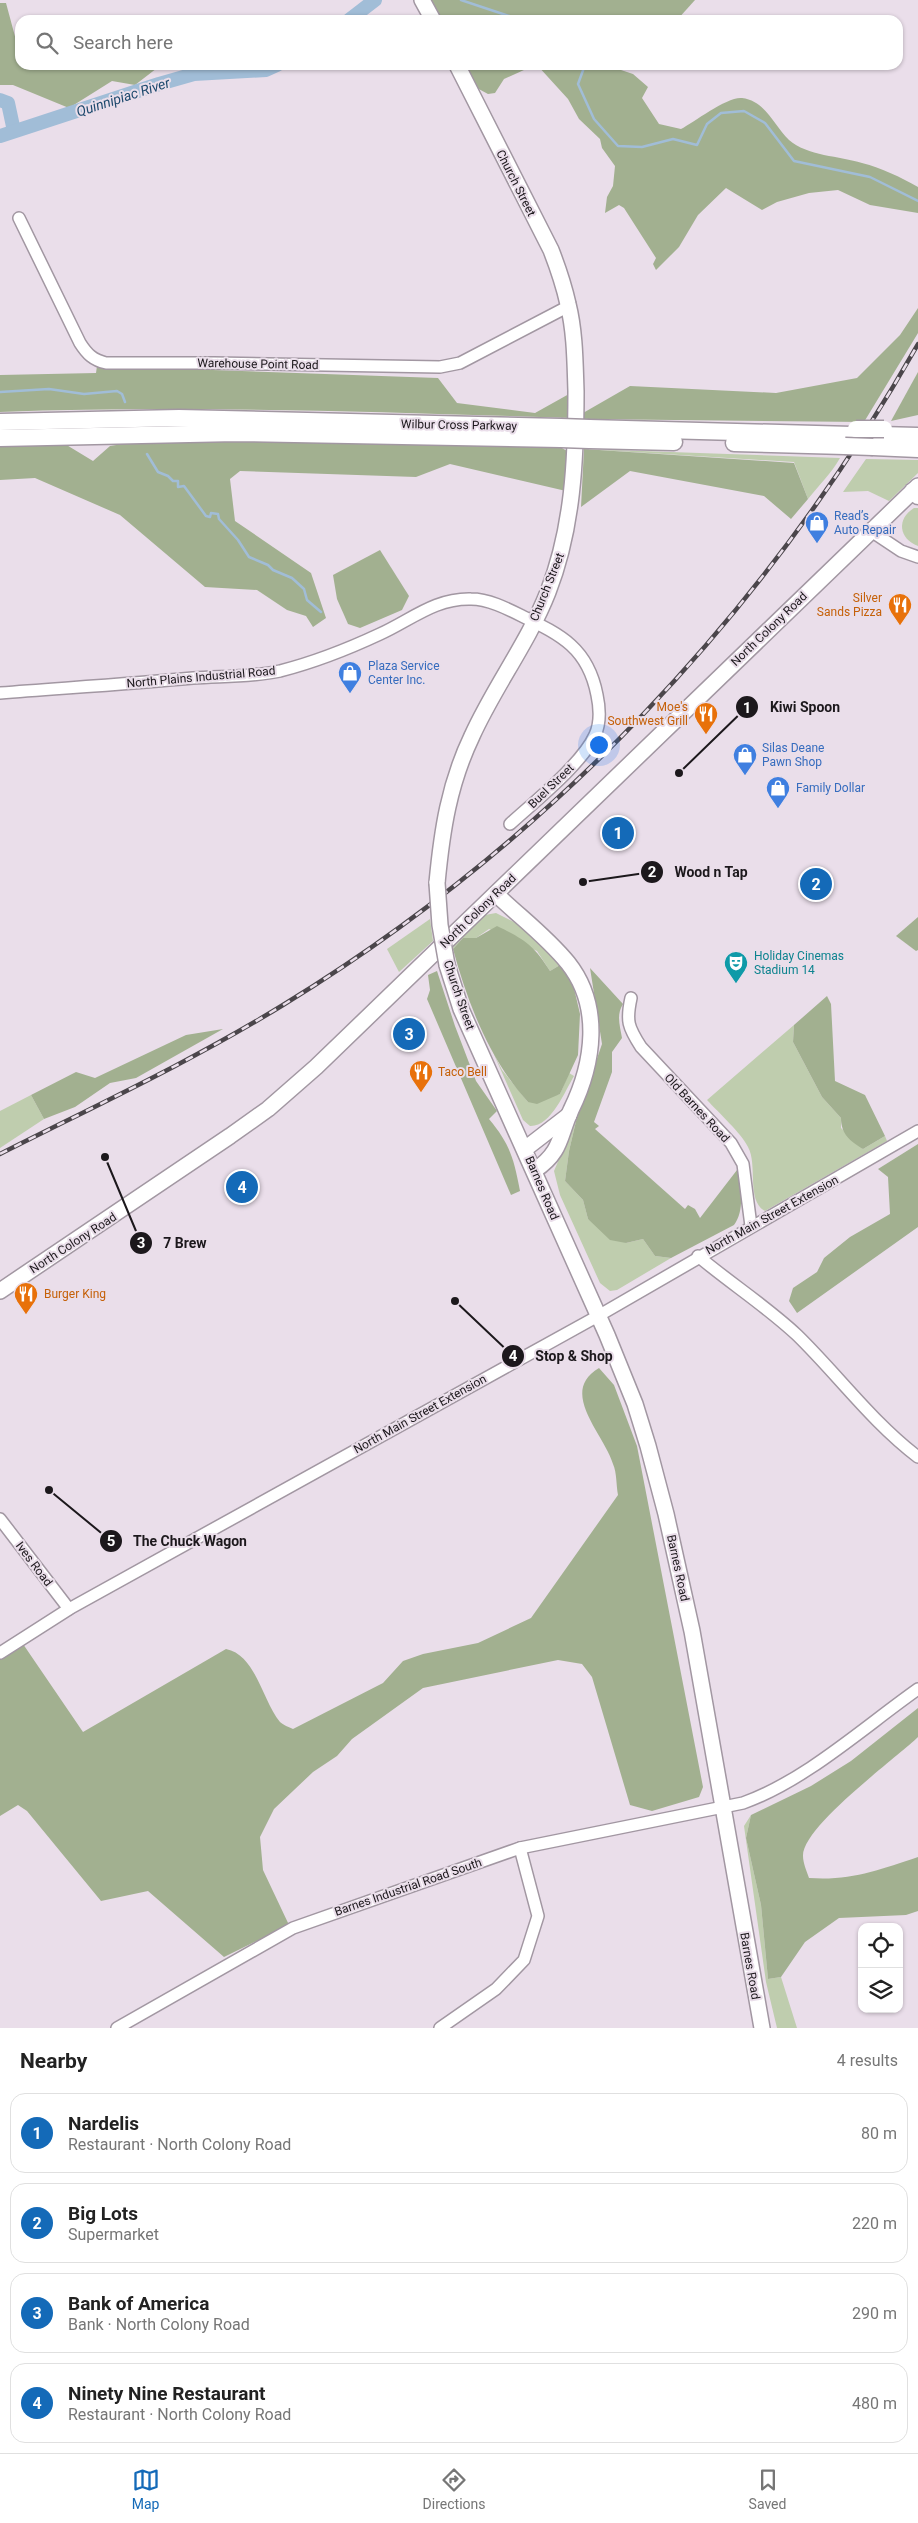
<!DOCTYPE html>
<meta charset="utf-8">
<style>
body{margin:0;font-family:Roboto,sans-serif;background:#f6f6f6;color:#222}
.controls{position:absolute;right:15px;bottom:15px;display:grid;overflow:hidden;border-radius:10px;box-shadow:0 1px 4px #0004}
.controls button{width:45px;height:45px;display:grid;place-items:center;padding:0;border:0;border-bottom:1px solid #e0e0e0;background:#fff;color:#222;font:25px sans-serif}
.you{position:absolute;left:598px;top:744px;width:18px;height:18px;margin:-12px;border:4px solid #fff;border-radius:50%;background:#1a73e8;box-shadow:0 0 0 8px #1a73e833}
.badge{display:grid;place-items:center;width:32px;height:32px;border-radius:50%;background:#146ab8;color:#fff;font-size:16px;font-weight:700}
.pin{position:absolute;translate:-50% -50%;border:2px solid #fff;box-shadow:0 1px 5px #0006}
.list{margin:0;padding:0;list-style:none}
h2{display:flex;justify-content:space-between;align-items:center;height:65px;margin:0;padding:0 20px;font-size:21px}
h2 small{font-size:16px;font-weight:400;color:#767676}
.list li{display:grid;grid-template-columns:32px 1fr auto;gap:15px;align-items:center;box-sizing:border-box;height:80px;margin:0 10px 10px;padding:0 10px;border:1px solid #e0e0e0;border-radius:15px}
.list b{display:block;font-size:19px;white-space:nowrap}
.list p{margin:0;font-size:16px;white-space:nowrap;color:#767676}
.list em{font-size:16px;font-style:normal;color:#767676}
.icon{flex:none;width:28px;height:28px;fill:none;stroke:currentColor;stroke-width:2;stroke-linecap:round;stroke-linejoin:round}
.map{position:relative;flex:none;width:918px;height:2028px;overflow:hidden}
.search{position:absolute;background:#fff;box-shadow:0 1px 4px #0004;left:15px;right:15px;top:15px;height:55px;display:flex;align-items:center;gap:12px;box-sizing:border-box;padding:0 18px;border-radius:15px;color:#767676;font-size:19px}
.sheet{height:425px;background:#fff}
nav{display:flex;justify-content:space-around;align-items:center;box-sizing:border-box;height:70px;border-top:1px solid #e0e0e0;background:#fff;font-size:14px;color:#767676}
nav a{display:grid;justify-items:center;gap:2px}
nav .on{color:#146ab8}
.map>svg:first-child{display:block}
.green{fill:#bfcdae}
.forest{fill:#a2b090}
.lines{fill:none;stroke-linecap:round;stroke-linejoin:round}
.stream{stroke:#a1bdd7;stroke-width:2.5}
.river{stroke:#a1bdd7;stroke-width:14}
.minor-casing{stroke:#a297a2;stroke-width:14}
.major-casing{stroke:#a297a2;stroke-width:18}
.highway-casing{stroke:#a297a2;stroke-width:19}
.minor{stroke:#fff;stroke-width:11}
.major{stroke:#fff;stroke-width:15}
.highway{stroke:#fff;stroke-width:16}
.rail-casing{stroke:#4b464b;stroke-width:4.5}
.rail{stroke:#eadeea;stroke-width:2.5;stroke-dasharray:8;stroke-linecap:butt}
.major-bridge-casing{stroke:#a297a2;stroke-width:18;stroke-linecap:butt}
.highway-bridge-casing{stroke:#a297a2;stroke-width:19;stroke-linecap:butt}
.major-bridge{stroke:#fff;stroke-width:15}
.highway-bridge{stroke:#fff;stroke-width:16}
.labels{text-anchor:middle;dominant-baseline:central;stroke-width:4;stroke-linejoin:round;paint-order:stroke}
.street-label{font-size:12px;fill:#1c181c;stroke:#eadeea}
.shop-label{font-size:12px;fill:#366cbe;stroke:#eadeea;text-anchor:start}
.food-label{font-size:12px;fill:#c56008;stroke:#eadeea;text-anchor:end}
.culture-label{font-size:12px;fill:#0d838f;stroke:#eadeea;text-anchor:start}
.water-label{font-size:14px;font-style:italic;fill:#1d496d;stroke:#eadeea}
.leader{fill:none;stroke:#1c181c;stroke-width:2}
.callout-dot{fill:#1c181c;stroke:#eadeea;stroke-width:2}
.mark-label{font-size:15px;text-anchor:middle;font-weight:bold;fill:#fff}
.callout-label{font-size:14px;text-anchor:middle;font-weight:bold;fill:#1c181c;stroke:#eadeea;stroke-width:4;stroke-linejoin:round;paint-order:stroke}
</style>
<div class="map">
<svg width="918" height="2028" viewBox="0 0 918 2028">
<rect width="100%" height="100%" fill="#eadeea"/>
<!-- green -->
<g class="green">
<path d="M584,449l256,9c-9,16 -21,27 -32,41l-14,-37z"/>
<path d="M866,459l52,1v13l-29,28 -21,-10 -25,1z"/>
<path d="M914,508h4v38c-19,-7 -22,-27 -4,-38z"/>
<path d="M496,913l22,11 42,36v5l-10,6 -13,-20 -48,-22 -13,9h-13l-10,11v-5l32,-29z"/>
<path d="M430,919l3,22 -34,31 -12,-23z"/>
<path d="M794,1025l-1,17 29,55 19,21v10l22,21 22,-13 2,5 -122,70c-19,-10 -7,-46 -17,-64 -6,-13 -30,-35 -41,-47z"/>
<path d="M492,1050l10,20 26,32 32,-8 9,-21 5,3c-9,15 -23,51 -44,50l-7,-6z"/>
<path d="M31,1095l13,24 -44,29v-37z"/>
<path d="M577,1117l-8,34 -4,30 18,19 5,19 38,24 17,-4 12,17 16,2 -54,32 -7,1 -10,-8 -40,-88 -6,-24z"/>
<path d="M751,1815l-5,23 15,67 7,74 13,-2 16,51h-20l-11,-46 -22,-156z"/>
</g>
<!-- forest -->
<g class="forest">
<path d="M431,0h264l-18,20h-236z"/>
<path d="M0,3h6l14,52v10h3l1,4 25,-4h112l-26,20 -23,-4 -43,27 -56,-23h-13z"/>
<path d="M464,65h71l-31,14 -9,14 -7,1 -13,-7z"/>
<path d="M537,65h83l-2,4 15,5 15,13 -6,11 17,26 22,5c13,-7 47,-33 61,-31 24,3 32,28 47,42 18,16 51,16 73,23 20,5 38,14 56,24v26l-48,-8 -32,-15 -29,3 -32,9 -15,8 -36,-22 -28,27 -19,32 -23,23 -3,-6 3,-6 -32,-50 -5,-3 -14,8 2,-16 6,-11 2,-20 -13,-18 -2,-9 -21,-20 -11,-20z"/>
<path d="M918,308v25l-54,89 -280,-3 -1,-6 47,-27 146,7 81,-15 43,-43z"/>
<path d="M97,366l341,12 19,25 78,10 34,-19 4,24c-191,-6 -382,-13 -573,-6v-37l96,-2z"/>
<path d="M918,372v43l-27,6z"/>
<path d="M60,441l33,20 17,-15 31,-5h160l259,6 9,5 -3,39 -116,-27 -34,13 -176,-6 -10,8 5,42 76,52 15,45 -13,9 -7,-11 -19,-6 -30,-20 -52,-3 -85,-72 -85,-37 -35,2v-34z"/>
<path d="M584,449l210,14 14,36 -17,20 -27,-23 -134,-25 -49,36z"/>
<path d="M380,550l29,46 -7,14 -42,18 -12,-4 -11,-25 -4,-24z"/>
<path d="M918,917v33l-2,1 -20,-15z"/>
<path d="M497,926c27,13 37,19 53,45l10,-6 13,19 7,30 -2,41 -18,39 -23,10 -9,-2c-39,-43 -60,-98 -75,-153l10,-11h13z"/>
<path d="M590,968l33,36c-7,11 -3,22 -1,34l-10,14v20l-18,50 5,4 -4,3 90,80 3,-4 7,4 5,9 37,-48c4,17 8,40 -3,55l-63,33 -16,-2 -12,-17 -17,4 -16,-3 -22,-21 -5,-19 -18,-19 4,-30 8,-34 25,-73z"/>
<path d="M437,971l18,55 21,55 21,30 -8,8c21,25 25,40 31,72l-9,4 -84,-196 3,-9 -2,-15z"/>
<path d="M827,996l4,8 4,77 30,14 20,41 -22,13c-13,-8 -22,-15 -22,-31l-19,-21 -29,-55 1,-17z"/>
<path d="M223,1029l-87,49 -26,5 -35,24 -31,12 -13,-24 45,-23 19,6 91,-43z"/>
<path d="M918,1144v83l-121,86 -8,-12 4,-13 24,-16 7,-14 26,-21 40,-23 -2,-37 -10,-8z"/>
<path d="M599,1368l15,17 23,61 66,341 -4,10 -47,14 -22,-6 -38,-128 -10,-13 -24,-4 -135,28 -71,51 -15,17 -24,16 -39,37 -14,28 3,33 26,55 -65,32 -76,-66 -47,10 -74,-90 -9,-6 -18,11v-157l23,-15 60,88 143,-83c30,6 36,51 54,73 3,3 9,5 13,7l90,-46 20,-22 20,-7 55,-11 53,-25 87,-123c-2,-10 -1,-22 -5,-31 -9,-30 -55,-72 -14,-96z"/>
<path d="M918,1708v29c-23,22 -116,90 -115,119 0,7 4,16 6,22 42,3 70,-8 109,-21v54l-12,4 -67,3 -34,24 -24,35 -13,2 -7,-74 -15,-67 5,-23 60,-29 40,-25z"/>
</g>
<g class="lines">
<!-- stream -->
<g class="stream">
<path d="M461,0l60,20"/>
<path d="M568,20h13"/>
<path d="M585,65l-7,19 16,35 24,27 24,1 31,-8 24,6 10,-21 14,-11 23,-2 21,12 29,38 76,16 48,24"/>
<path d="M0,392l49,-3 35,5 33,-3 5,3 3,8"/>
<path d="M147,454l11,18 10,4 5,5h5v6l6,-1 22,30 4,1 1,-4 7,1 1,5 19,21 11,17 19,8 5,5 19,8 12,11 3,11 14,12"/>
</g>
<!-- river -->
<g class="river">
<path d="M349,20l26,-20"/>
<path d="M0,100l8,3 6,28"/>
<path d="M0,136l159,-52 35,-10 72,-4 11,-5"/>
</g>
<!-- minor casing -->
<g class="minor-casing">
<g id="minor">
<path d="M19,218l61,125c7,11 13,17 26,20h108l226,4 20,-4 109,-57"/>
<path d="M871,531l30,20 17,6"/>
<path d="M0,693c64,-5 129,-9 193,-15 28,-2 59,-1 87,-7 35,-9 68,-22 100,-37 31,-14 55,-36 91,-35 17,0 35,9 51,17 39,19 66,32 75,79 3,14 4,27 -2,40 -13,29 -61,67 -85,89"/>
<path d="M631,998c-5,23 -3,29 10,49l90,96 12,21 8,62"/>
<path d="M698,1256c32,27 68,50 99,79 41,40 75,87 121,122"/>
<path d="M0,1519l69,90"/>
<path d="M0,1653l69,-44 529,-293 320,-185"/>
<path d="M117,2028l176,-100 227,-80 223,-45c62,-22 121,-76 175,-114"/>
<path d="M440,2028l56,-39 28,-29 14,-44 -18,-68"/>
</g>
</g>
<!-- major casing -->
<g class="major-casing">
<g id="major">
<path d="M422,0l11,20"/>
<path d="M437,883c5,-53 12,-99 35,-147 22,-49 56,-93 76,-144 25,-64 28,-133 28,-201 -1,-28 -1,-59 -8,-87 -4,-18 -10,-36 -17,-54l-94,-185"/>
<path d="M496,894c24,23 51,43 72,69 34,43 26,100 3,147 -12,26 -9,42 -36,60"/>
<path d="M447,965l14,44 146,326 28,69 13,42 18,68 26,117 70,397"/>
<path d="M525,1149l44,-34"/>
<path d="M0,1291l230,-155 38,-27 48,-42 602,-581"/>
</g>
</g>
<!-- highway casing -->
<g class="highway-casing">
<g id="highway">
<path d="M0,422l179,-4 382,9"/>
<path d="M589,428l263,7"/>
<path d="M880,435l38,1"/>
<path d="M0,438l236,-5 325,6"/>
<path d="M589,440l85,2"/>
<path d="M734,443l111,3"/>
<path d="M873,447l45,2"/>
<path d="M913,491l5,5"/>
</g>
</g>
<!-- minor -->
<use href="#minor" class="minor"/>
<!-- major -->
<use href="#major" class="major"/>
<!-- highway -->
<use href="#highway" class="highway"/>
<!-- rail casing -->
<g class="rail-casing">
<path id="rail" d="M0,1154c95,-48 192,-93 283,-149 265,-162 482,-391 635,-661"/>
</g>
<!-- rail -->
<use href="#rail" class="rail"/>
<!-- major-bridge casing -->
<g class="major-bridge-casing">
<path id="major-bridge" d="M437,883l3,42 7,40"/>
</g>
<!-- highway-bridge casing -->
<g class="highway-bridge-casing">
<g id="highway-bridge">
<path d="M561,427l28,1"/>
<path d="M856,429h28"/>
<path d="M561,439l28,1"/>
<path d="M845,446l28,1"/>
</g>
</g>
<!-- major-bridge -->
<use href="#major-bridge" class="major-bridge"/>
<!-- highway-bridge -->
<use href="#highway-bridge" class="highway-bridge"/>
</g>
<!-- icons -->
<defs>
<g id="shop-pin" transform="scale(1.25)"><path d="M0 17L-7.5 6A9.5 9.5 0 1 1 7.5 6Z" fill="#3f7fe0" stroke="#eadeea"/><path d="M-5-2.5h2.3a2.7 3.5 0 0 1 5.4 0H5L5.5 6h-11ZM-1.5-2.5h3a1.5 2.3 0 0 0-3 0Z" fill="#fff"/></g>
<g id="restaurant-pin" transform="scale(1.25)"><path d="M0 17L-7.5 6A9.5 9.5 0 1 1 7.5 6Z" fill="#e8710a" stroke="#eadeea"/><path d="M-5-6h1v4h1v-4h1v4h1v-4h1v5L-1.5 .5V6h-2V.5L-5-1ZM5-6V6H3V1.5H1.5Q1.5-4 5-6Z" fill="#fff"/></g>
<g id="theatre-pin" transform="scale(1.25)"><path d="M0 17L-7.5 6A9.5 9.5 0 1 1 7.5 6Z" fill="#0f9aa8" stroke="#eadeea"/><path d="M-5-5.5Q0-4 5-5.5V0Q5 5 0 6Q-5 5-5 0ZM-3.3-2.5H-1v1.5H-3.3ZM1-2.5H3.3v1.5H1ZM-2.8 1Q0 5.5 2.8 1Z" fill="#fff"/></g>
</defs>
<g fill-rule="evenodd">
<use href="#shop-pin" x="817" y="523"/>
<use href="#restaurant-pin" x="900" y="605"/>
<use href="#shop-pin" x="350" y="673"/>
<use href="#restaurant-pin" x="706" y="714"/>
<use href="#shop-pin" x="745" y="755"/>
<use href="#shop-pin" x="778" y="788"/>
<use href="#theatre-pin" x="736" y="963"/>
<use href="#restaurant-pin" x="421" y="1072"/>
<use href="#restaurant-pin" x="26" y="1294"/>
</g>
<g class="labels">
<!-- street labels -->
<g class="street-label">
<text transform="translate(516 183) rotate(63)">Church Street</text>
<text transform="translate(258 364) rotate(1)">Warehouse Point Road</text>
<text transform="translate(459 425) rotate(1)">Wilbur Cross Parkway</text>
<text transform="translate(547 587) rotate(-68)">Church Street</text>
<text transform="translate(769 629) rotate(-44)">North Colony Road</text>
<text transform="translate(201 677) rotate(-5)">North Plains Industrial Road</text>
<text transform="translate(551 786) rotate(-44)">Buel Street</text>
<text transform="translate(478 911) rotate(-44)">North Colony Road</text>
<text transform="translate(459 995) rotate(71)">Church Street</text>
<text transform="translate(697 1108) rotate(47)">Old Barnes Road</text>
<text transform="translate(542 1188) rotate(67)">Barnes Road</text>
<text transform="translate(772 1215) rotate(-29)">North Main Street Extension</text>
<text transform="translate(73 1243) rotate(-33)">North Colony Road</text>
<text transform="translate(420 1414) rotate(-29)">North Main Street Extension</text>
<text transform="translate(34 1564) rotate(53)">Ives Road</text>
<text transform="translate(678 1568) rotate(78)">Barnes Road</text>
<text transform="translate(408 1887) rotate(-19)">Barnes Industrial Road South</text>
<text transform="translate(750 1966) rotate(80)">Barnes Road</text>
</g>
<!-- shop labels -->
<g class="shop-label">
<text x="834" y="516">Read’s<tspan x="834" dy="14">Auto Repair</tspan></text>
<text x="368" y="666">Plaza Service<tspan x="368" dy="14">Center Inc.</tspan></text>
<text x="762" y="748">Silas Deane<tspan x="762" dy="14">Pawn Shop</tspan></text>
<text x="796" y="788">Family Dollar</text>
</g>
<!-- food labels -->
<g class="food-label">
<text x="882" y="598">Silver<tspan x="882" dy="14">Sands Pizza</tspan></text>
<text x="688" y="707">Moe's<tspan x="688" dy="14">Southwest Grill</tspan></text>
<text x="438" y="1072" text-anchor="start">Taco Bell</text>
<text x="44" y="1294" text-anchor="start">Burger King</text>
</g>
<!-- culture labels -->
<g class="culture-label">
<text x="754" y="956">Holiday Cinemas<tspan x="754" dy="14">Stadium 14</tspan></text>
</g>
<!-- water labels -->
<g class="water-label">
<text transform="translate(123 97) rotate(-18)">Quinnipiac River</text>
</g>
</g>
<!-- callouts -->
<path class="leader" d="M679 773L747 707M583 882L652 872M105 1157L141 1243M455 1301L513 1356M49 1490L111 1541"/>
<g class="callout-dot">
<circle cx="679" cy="773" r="5"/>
<circle cx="583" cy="882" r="5"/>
<circle cx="105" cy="1157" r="5"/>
<circle cx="455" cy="1301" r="5"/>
<circle cx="49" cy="1490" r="5"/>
<circle cx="747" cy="707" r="12"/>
<circle cx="652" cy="872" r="12"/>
<circle cx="141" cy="1243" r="12"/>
<circle cx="513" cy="1356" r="12"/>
<circle cx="111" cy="1541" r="12"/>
</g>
<g class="mark-label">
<text x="747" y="713">1</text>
<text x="652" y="877">2</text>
<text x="141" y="1248">3</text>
<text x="513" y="1361">4</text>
<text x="111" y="1546">5</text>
</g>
<g class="callout-label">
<text x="805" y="712">Kiwi Spoon</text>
<text x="711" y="877">Wood n Tap</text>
<text x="185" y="1248">7 Brew</text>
<text x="574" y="1361">Stop &amp; Shop</text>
<text x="190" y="1546">The Chuck Wagon</text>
</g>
</svg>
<div class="controls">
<button><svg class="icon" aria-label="locate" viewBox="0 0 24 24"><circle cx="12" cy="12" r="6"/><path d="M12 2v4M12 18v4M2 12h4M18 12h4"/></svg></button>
<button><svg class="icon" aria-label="layers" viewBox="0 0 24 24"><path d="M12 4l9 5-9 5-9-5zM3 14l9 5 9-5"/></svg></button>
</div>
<div class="you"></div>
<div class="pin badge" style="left:618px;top:833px">1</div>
<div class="pin badge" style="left:816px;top:884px">2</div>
<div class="pin badge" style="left:409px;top:1034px">3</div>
<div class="pin badge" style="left:242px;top:1187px">4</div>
<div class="search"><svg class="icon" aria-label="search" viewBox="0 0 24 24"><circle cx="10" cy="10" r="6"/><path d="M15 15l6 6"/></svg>Search here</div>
</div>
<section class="sheet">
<h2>Nearby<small>4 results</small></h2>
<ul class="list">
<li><span class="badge">1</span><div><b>Nardelis</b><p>Restaurant · North Colony Road</p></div><em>80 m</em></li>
<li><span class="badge">2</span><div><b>Big Lots</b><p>Supermarket</p></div><em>220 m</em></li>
<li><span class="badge">3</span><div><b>Bank of America</b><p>Bank · North Colony Road</p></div><em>290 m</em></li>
<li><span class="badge">4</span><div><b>Ninety Nine Restaurant</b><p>Restaurant · North Colony Road</p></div><em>480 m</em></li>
</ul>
</section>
<nav>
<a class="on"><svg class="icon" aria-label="map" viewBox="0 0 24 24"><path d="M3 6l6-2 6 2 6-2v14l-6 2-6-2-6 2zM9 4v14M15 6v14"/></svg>Map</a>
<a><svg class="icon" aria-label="directions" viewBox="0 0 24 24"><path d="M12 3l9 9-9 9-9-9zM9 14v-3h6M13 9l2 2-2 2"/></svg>Directions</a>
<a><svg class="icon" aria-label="saved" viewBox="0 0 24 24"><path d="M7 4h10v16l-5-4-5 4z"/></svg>Saved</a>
</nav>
